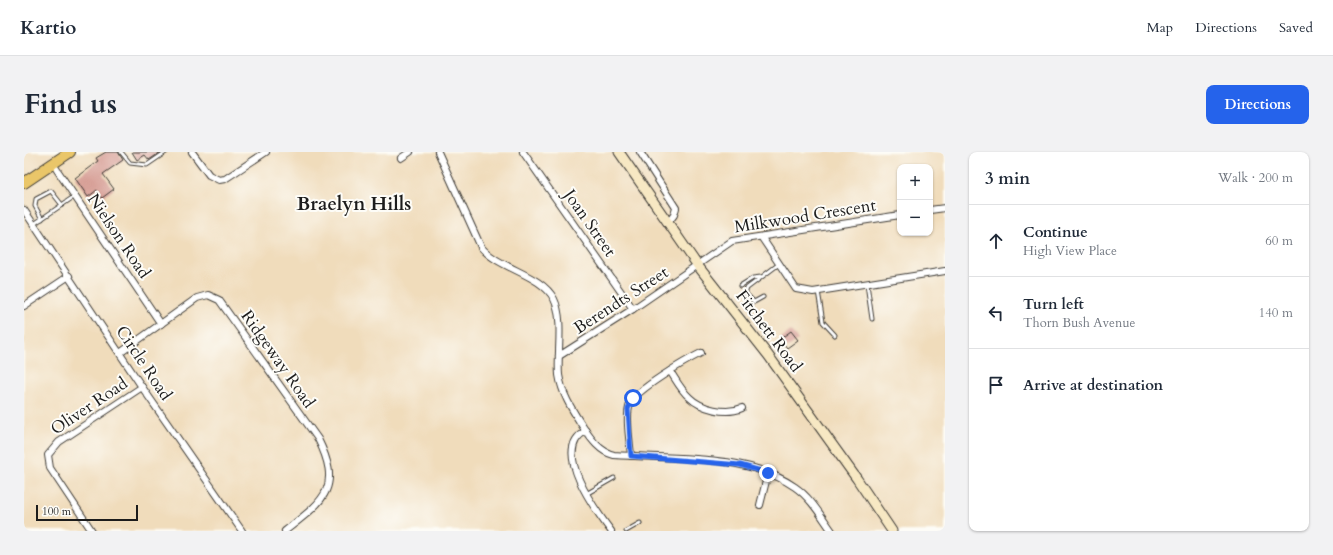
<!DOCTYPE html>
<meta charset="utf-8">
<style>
body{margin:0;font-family:Cardo,serif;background:#f2f2f3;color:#1f2937}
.controls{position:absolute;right:12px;top:12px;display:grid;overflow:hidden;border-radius:8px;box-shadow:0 1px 3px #0004}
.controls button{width:36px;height:36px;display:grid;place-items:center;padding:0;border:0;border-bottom:1px solid #e0e1e3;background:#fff;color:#1f2937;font:20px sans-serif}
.scale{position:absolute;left:12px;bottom:10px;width:102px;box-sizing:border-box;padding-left:4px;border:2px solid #1c1c1c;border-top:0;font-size:11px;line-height:14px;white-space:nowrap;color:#1c1c1c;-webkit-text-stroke:3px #fdfcf7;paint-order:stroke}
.stop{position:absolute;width:12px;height:12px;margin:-9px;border:3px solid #2563eb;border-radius:50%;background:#fff}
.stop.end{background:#2563eb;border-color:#fff;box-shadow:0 1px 4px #0008}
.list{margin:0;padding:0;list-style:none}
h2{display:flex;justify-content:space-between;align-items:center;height:52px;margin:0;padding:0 16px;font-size:17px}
h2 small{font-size:13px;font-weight:400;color:#747a83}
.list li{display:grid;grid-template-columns:26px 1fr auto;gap:12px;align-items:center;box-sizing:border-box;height:72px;padding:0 16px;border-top:1px solid #e0e1e3}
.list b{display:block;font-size:15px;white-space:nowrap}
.list p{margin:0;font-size:13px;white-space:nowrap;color:#747a83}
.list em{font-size:13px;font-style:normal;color:#747a83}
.icon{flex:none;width:22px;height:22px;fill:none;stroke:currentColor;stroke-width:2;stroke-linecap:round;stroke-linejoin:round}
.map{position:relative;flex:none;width:921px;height:379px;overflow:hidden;border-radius:8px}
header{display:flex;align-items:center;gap:24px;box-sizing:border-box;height:56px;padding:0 20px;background:#fff;border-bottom:1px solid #e0e1e3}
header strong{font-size:19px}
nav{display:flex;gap:22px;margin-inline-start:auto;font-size:14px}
.intro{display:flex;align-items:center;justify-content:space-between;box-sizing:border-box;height:96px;padding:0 24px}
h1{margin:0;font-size:28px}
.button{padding:10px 18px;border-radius:8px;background:#2563eb;color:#fff;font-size:14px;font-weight:700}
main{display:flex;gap:24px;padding:0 24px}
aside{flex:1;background:#fff;border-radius:8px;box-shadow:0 1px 3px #0004}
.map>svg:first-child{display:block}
.building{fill:#d79f96}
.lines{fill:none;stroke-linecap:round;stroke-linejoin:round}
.lane-casing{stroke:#3c3934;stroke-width:5}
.street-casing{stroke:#3c3934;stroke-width:8}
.secondary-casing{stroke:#3c3934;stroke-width:11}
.primary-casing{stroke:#3c3934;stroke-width:12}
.lane{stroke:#fff;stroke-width:3}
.street{stroke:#fff;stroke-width:6}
.secondary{stroke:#f7e8c3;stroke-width:9}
.primary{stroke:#eac669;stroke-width:10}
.route{stroke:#2563eb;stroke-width:5}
.labels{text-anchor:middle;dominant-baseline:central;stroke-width:4;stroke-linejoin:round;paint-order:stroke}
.street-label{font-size:17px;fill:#1c1c1c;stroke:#fdfcf7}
.quarter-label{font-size:19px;font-weight:bold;fill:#1c1c1c;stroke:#fdfcf7}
</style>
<header>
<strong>Kartio</strong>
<nav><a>Map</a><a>Directions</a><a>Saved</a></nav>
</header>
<div class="intro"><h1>Find us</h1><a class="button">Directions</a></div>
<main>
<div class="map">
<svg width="921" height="379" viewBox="0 0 921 379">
<rect width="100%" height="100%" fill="#fdfcf7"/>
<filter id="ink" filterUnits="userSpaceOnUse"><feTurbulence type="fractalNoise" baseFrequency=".025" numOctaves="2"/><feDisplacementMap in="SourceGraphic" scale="8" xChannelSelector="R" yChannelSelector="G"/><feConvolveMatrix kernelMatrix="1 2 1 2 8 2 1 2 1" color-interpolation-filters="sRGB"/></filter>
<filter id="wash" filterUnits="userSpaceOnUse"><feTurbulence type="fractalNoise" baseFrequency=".012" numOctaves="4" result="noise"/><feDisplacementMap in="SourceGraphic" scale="16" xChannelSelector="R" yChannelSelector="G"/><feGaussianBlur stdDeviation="0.9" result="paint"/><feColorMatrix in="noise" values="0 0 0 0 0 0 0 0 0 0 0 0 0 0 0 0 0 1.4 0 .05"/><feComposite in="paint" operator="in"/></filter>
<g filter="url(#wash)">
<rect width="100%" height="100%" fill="#f0dcbb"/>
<g id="blocks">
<!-- building -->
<g class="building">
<path d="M82,0h12l5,8 -20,14 11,15 -12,9 -5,-8 -9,7 -13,-19 23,-17 -2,-3z"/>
<path d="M108,0h29l-12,8 -4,-5 -8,5z"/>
<path d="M767,179l7,9 -11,8 -7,-9z"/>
</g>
</g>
</g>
<g filter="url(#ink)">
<use href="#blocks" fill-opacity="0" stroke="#3c3934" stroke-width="1"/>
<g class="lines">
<!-- lane casing -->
<g class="lane-casing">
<g id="lane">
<path d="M97,0l9,11 17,2 19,-13"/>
<path d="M18,67l-7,-13 1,-7 15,-8 11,14"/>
<path d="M10,72l41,-28"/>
<path d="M843,132l5,35"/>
<path d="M716,134l13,-8 8,-1"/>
<path d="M794,139l5,31 12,13"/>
<path d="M739,145l-9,5 -8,-8v-5l33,-25"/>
<path d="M562,342l28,-16"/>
<path d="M602,379l14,-8"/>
</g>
</g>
<!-- street casing -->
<g class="street-casing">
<g id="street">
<path d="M168,0l17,23 10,5 6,-1 41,-27"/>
<path d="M414,0l43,95c18,22 60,27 73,52 10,20 3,54 5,76 3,20 14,36 24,52 8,12 17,25 31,28 57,4 133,-2 181,32 16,11 26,29 37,44"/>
<path d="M499,0l110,157"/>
<path d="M616,0l36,56 -2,7 -6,8"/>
<path d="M377,6l9,-6"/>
<path d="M29,12l108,160"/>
<path d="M0,58l118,177 100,144"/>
<path d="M906,58l15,-2"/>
<path d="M738,86l34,51 17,3 132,-21"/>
<path d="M0,154l45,-30"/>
<path d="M96,201l77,-55 11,-3 11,5 99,139c25,50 5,62 -33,92"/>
<path d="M535,204l74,-47 99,-68 168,-26"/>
<path d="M646,219c6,9 11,19 19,26 12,12 37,18 53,11"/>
<path d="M562,279c-36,18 10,80 25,100"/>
<path d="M607,304c-1,-14 -6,-40 -1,-52 5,-14 57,-44 71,-51"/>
<path d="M736,353l8,-32"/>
<path d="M68,379l-42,-63 -2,-13 11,-13 83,-55"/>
</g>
</g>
<!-- secondary casing -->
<g class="secondary-casing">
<path id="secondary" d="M595,0l79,114 70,89 89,124 35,52"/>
</g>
<!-- primary casing -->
<g class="primary-casing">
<path id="primary" d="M0,31l46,-31"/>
</g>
<!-- lane -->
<use href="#lane" class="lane"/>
<!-- street -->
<use href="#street" class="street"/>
<!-- secondary -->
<use href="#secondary" class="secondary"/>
<!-- primary -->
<use href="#primary" class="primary"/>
</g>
</g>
<g class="lines" filter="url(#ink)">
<!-- route -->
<path class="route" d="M609,246l-5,11 3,47 109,9 28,8"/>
</g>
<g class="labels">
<!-- street labels -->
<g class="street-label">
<text transform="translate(781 64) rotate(-9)">Milkwood Crescent</text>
<text transform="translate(566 71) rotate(55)">Joan Street</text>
<text transform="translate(95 84) rotate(56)">Nielson Road</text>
<text transform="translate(597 148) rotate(-33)">Berendts Street</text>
<text transform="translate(745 179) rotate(53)">Fitchett Road</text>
<text transform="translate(254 207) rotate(55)">Ridgeway Road</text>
<text transform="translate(120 211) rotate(56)">Circle Road</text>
<text transform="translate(65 254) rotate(-34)">Oliver Road</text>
</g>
<!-- quarter labels -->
<g class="quarter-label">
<text x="330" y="52">Braelyn Hills</text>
</g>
</g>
</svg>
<div class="controls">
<button>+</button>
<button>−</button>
</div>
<div class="scale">100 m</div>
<div class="stop" style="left:609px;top:246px"></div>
<div class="stop end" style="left:744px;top:321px"></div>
</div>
<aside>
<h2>3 min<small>Walk · 200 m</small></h2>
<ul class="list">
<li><svg class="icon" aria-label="ahead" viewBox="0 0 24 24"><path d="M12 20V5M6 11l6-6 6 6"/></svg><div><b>Continue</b><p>High View Place</p></div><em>60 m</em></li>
<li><svg class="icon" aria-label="left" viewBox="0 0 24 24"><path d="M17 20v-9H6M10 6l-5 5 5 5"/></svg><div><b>Turn left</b><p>Thorn Bush Avenue</p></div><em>140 m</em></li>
<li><svg class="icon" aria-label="arrive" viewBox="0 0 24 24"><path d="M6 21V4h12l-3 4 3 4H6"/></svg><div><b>Arrive at destination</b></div></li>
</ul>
</aside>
</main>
